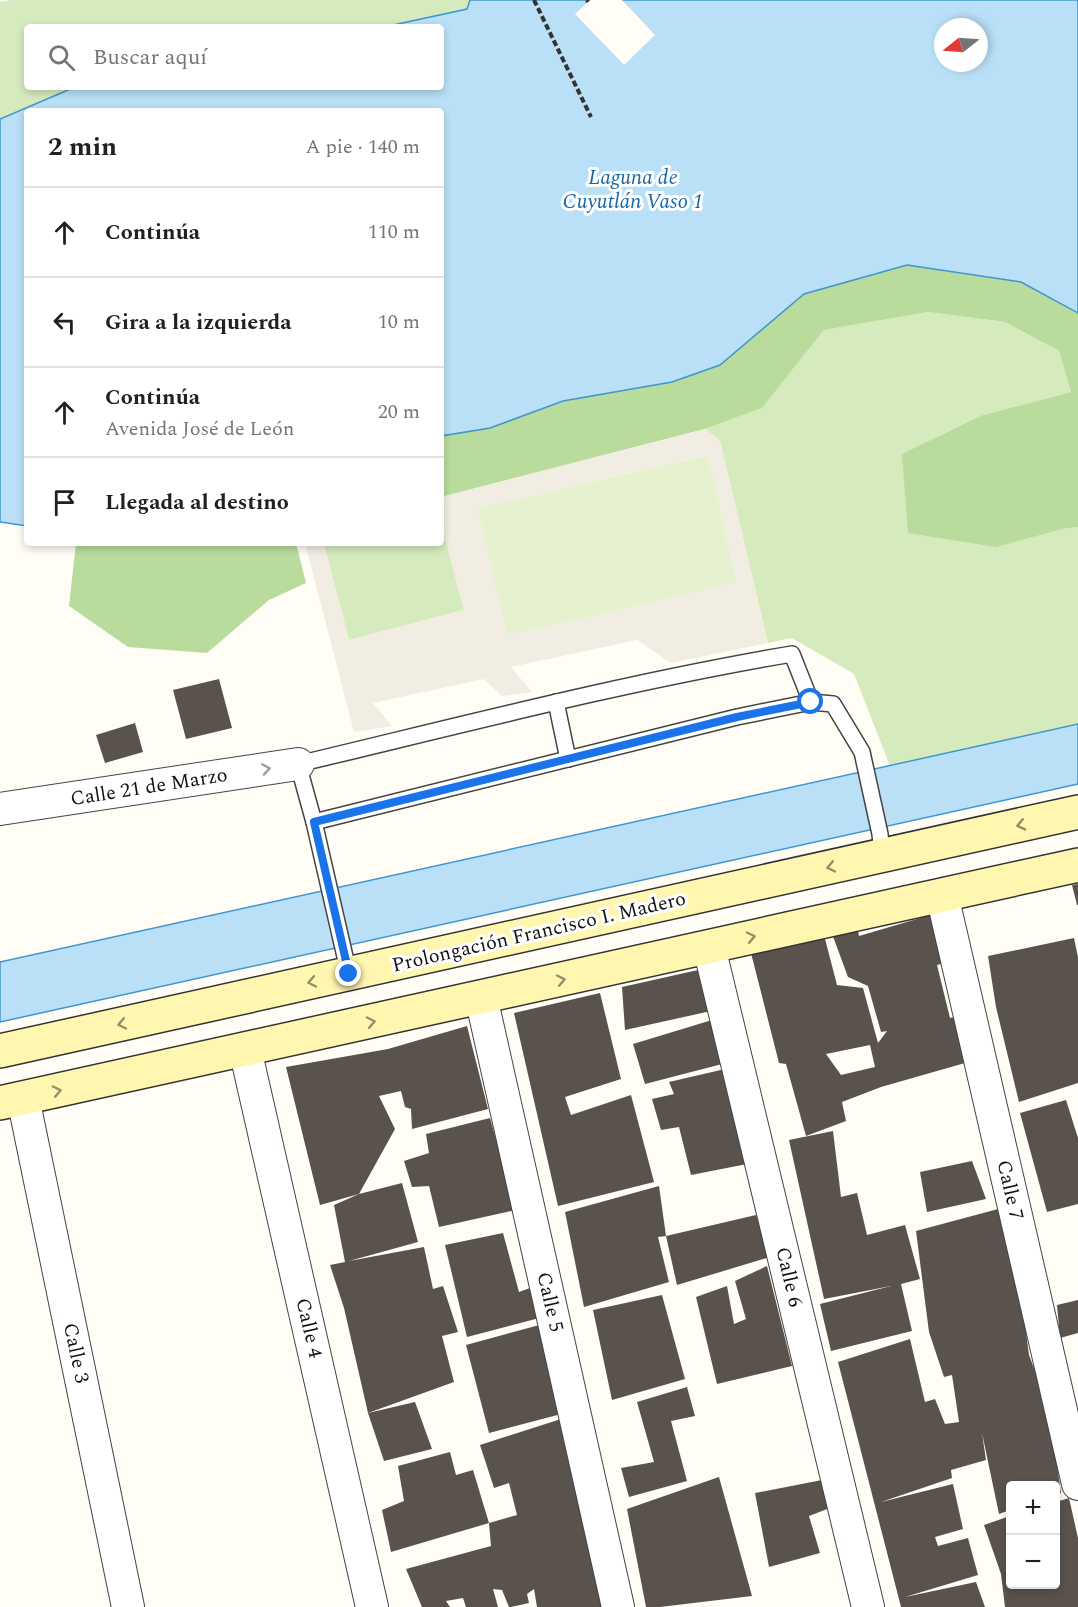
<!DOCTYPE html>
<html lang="es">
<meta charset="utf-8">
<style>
body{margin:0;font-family:Spectral,serif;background:#f2f2f2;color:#202124}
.controls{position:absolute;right:18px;bottom:18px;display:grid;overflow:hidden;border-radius:6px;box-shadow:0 3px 9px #0003}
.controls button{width:54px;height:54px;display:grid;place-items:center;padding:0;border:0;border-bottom:2px solid #e0e0e0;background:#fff;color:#202124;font:30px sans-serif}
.compass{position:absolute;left:934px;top:18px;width:54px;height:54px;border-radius:50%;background:#fff;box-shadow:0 3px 9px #0003;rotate:253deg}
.stop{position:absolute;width:18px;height:18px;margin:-14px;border:4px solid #1a73e8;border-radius:50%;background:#fff}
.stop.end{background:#1a73e8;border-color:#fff;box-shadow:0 2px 6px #0008}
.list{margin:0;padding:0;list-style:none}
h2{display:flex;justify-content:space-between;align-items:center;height:78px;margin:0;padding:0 24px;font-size:26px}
h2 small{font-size:20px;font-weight:400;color:#757577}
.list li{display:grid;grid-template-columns:39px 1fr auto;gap:18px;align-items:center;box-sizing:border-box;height:90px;padding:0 24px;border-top:2px solid #e0e0e0}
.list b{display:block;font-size:22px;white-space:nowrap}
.list p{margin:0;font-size:20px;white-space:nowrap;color:#757577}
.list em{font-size:20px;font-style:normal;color:#757577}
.icon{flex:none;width:33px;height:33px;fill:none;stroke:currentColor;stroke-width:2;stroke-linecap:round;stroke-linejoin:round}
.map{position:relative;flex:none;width:1078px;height:1607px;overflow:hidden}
.search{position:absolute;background:#fff;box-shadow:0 3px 9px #0003;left:24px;top:24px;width:420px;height:66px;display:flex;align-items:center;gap:15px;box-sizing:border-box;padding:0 21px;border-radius:6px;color:#757577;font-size:22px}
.panel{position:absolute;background:#fff;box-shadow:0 3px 9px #0003;left:24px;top:108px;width:420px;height:438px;border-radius:6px}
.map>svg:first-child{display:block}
.green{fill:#d5ebbd}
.forest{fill:#b9dc9c}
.pitch{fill:#e6f2cf}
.plaza{fill:#f1ede2;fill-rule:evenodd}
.water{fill:#b9e0f7;stroke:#3f96cf;stroke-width:1.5;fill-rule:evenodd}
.pier{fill:#fffdf5}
.building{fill:#5a524d;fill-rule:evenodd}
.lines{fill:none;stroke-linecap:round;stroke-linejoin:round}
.lane-casing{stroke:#444;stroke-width:18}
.street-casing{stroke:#444;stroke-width:34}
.secondary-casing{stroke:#333;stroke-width:36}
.path{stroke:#333;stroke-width:4;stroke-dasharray:6 3;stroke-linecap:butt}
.lane{stroke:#fff;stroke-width:15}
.street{stroke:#fff;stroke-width:32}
.secondary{stroke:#fff6b0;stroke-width:33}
.oneway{stroke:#a0a0a0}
.oneway2{stroke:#948f68}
.route{stroke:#1a73e8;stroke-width:8}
.labels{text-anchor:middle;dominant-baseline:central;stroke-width:6;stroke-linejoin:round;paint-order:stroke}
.street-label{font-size:20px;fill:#111;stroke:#fff}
.water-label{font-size:21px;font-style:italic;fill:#1768a6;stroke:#fff}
</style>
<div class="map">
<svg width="1078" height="1607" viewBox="0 0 1078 1607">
<rect width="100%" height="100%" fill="#fffdf5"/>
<!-- green -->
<g class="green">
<path d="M11,0h459l-3,9 -83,18h-357v60h48l-75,32v-117z"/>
<path d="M928,312l77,10 54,29 12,41 -88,23 79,114 16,-2v197l-188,42 -36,-92 -62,-36 -24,5 -48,-202 -15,-12 57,-21 62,-78z"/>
<path d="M441,522l23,88 -115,30 -25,-95 8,-2h109z"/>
</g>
<!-- forest -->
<g class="forest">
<path d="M908,265l113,17 57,31v214l-16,2 -66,18 -88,-14 -6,-79 81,-39 88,-23 -12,-41 -54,-29 -77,-10 -104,18 -62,78 -57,21 -264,68v-61l49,-8 73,-27 157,-36 84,-71z"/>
<path d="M76,543h220l10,40 -37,17 -62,53 -79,-6 -59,-41z"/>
</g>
<!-- pitch -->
<path class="pitch" d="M708,455l29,128 -230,53 -30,-128z"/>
<!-- plaza -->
<path class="plaza" d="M705,429l15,12 48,202 -97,20 -34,-23 -126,27 21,25 -30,4 -18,-17 -111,24 19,23 -38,6 -49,-189h27l-8,3 25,94 115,-30 -23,-88v-25zM707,455l30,128 -230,53 -29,-128z"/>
<!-- water -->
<g class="water">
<path d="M470,0h608v313l-57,-31 -114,-17 -103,29 -84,71 -48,17 -109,19 -73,27 -49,8v-325h-414v415l-27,-4v-403l75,-32h366v-60h-57l83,-18zM943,27h36v36h-36z"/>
<path d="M1078,724v60l-1078,238v-60z"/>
</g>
<!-- pier -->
<path class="pier" d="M590,0h32l33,35 -31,30 -49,-51z"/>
<!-- building -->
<g class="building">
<path d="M219,679l13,49 -46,11 -13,-49z"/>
<path d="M135,723l8,29 -38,11 -9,-28z"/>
<path d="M1078,884v21h-1l-5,-20z"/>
<path d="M934,914l11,49 -8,2 13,53 4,-1 11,46 -84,24 -39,15 4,19 -40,15 -20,-72 -7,-1 -28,-110 73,-18 13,50 26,3 15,55 9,-12 -6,1 -13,-46 -20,-9 -17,-46 26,-6 2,11zM870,1045l5,22 -34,8 -15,-21z"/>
<path d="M1074,938l4,19v126l-59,19 -23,-95 -8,-51z"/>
<path d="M698,970l13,41 -86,19 -3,-43z"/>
<path d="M600,993l21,86 -56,18 6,18 60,-20 23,87 -96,24 -44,-193z"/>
<path d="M712,1020l14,43 -81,21 -12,-40z"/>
<path d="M467,1026l21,83 -76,20 -1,-20 -6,-2 -4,-16 -22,5 16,33 -36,65 -39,11 -34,-138 102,-18z"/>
<path d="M725,1069l22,95 -56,11 -12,-48 -18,3 -9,-31 22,-5 -5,-12z"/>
<path d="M1066,1100l12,38v66l-31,8 -27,-99z"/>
<path d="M490,1118l26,92 -77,17 -10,-41 -17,1 -8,-26 25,-8 -3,-19z"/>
<path d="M833,1131l8,66 16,-4 10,42 38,-10 15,54 -19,5 11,47 -81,20 -11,-47 71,-18 -67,13 -35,-159z"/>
<path d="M972,1161l14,38 -59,13 -7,-40z"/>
<path d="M402,1183l16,59 -69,19 75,-14 9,42 10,-3 15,46 -16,4 12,46 -86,31 -24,-105 -14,-43 15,-3 -11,-57 25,-11z"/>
<path d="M659,1186l7,50 -8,1 11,45 -85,25 -19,-95z"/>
<path d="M998,1209l25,101 6,45 20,53 12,85 -5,2v-10h-45l-1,25 -11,4 -17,-81 4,27 -35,10 1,8 -71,24 72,-18 10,45 -28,8 3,9 30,-8 10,37 -73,22 71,-15 9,25h-84l-63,-245 72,-23 15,63 10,-3 10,25 14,-2 -7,-47 -8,2 -15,-45 -13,-101z"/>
<path d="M756,1215l14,42 -93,28 -11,-49z"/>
<path d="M503,1233l16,59 19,-7 5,32 -76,20 -22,-92z"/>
<path d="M767,1266l25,100 -75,18 -21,-87 31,-11 7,38 12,-5 -11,-38z"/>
<path d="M662,1295l23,84 -73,21 -19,-90z"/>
<path d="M1078,1300v33l-18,5 -3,-33z"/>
<path d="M543,1324l22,89 -76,20 -23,-88z"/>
<path d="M687,1387l8,29 -24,5 16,60 -58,16 -8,-29 33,-6 -17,-60z"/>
<path d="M415,1402l17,47 -48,12 -16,-48z"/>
<path d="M561,1419l48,188h-72l-3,-18 -7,5 2,9 -18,4h-2l-7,-17 -9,-1 5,18h-32l-3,-9 -17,3 4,6h-28l-16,-38 85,-23 -2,-23 -98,29 -9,-42 22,-9 -6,-35 52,-14 6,23 17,-5 16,53 28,-8 -8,-32 -15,5 -14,-43z"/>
<path d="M719,1477l33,119 -92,11h-14l-19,-98z"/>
<path d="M822,1480l13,26 -26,10 11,37 -51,14 -14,-74z"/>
<path d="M1069,1498l9,40v69h-73l-4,-33 -17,-49 26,-9v68h46v-82z"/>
</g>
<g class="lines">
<!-- lane casing -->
<g class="lane-casing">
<g id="lane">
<path d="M556,702l12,57"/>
<path d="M314,822l423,-105 74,-15 22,2 29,48 18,82 2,22"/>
<path d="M349,974l-35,-152 -16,-58c164,-39 328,-82 494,-110l19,48"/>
</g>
</g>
<!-- street casing -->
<g class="street-casing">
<g id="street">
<path d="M0,809l298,-45"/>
<path d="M942,895l136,589"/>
<path d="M709,947l159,660"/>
<path d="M481,997l137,610"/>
<path d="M245,1049l127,558"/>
<path d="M23,1098l105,509"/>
</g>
</g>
<!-- secondary casing -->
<g class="secondary-casing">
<g id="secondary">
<path d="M0,1051l1078,-239"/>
<path d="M0,1103l1078,-238"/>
</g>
</g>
<!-- path -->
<g class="path">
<path d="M534,0l57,117"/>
<path d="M587,0l1,2"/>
</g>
<!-- lane -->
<use href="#lane" class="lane"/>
<!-- street -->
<use href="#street" class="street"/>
<!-- secondary -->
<use href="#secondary" class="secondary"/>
</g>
<!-- one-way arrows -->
<defs><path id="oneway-chevron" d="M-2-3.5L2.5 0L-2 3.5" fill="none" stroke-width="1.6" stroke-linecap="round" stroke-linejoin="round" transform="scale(1.5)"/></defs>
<use class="oneway" href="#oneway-chevron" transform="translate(266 769) rotate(-9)"/>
<g class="oneway2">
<use href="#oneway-chevron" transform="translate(1021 825) rotate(167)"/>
<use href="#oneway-chevron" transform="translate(831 867) rotate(168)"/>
<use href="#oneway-chevron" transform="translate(751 937) rotate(-12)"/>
<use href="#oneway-chevron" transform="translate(561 980) rotate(-12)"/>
<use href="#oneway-chevron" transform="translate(312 982) rotate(168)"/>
<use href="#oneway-chevron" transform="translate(371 1022) rotate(-12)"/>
<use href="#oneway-chevron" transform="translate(122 1024) rotate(168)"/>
<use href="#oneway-chevron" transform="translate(57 1091) rotate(-12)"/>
</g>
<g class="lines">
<!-- route -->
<path class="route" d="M349,974l-35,-152 423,-105 74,-15"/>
</g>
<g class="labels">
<!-- street labels -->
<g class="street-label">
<text transform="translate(149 787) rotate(-9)">Calle 21 de Marzo</text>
<text transform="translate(539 932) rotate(-13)">Prolongación Francisco I. Madero</text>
<text transform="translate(1010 1190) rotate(77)">Calle 7</text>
<text transform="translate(789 1277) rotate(77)">Calle 6</text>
<text transform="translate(550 1302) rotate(77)">Calle 5</text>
<text transform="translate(309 1328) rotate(77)">Calle 4</text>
<text transform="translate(76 1353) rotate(78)">Calle 3</text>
</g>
<!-- water labels -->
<g class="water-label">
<text x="633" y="178">Laguna de<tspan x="633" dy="24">Cuyutlán Vaso 1</tspan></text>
</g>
</g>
</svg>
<div class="controls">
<button>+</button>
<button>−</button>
</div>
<svg class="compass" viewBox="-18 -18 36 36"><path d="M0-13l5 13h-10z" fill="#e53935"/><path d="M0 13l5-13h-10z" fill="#757577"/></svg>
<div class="stop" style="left:811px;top:702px"></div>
<div class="stop end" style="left:349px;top:974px"></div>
<div class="search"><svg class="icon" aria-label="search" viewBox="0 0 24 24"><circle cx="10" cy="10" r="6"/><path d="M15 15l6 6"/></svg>Buscar aquí</div>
<section class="panel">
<h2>2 min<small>A pie · 140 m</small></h2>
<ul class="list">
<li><svg class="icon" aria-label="ahead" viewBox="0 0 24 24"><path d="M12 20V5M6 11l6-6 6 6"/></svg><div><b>Continúa</b></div><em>110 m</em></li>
<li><svg class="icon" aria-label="left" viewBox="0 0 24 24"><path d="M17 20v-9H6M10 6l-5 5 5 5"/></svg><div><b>Gira a la izquierda</b></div><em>10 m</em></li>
<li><svg class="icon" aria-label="ahead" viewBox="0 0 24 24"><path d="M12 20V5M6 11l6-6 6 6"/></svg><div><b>Continúa</b><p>Avenida José de León</p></div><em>20 m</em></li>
<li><svg class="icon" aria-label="arrive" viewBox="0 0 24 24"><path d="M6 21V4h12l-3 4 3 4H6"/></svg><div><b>Llegada al destino</b></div></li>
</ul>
</section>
</div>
